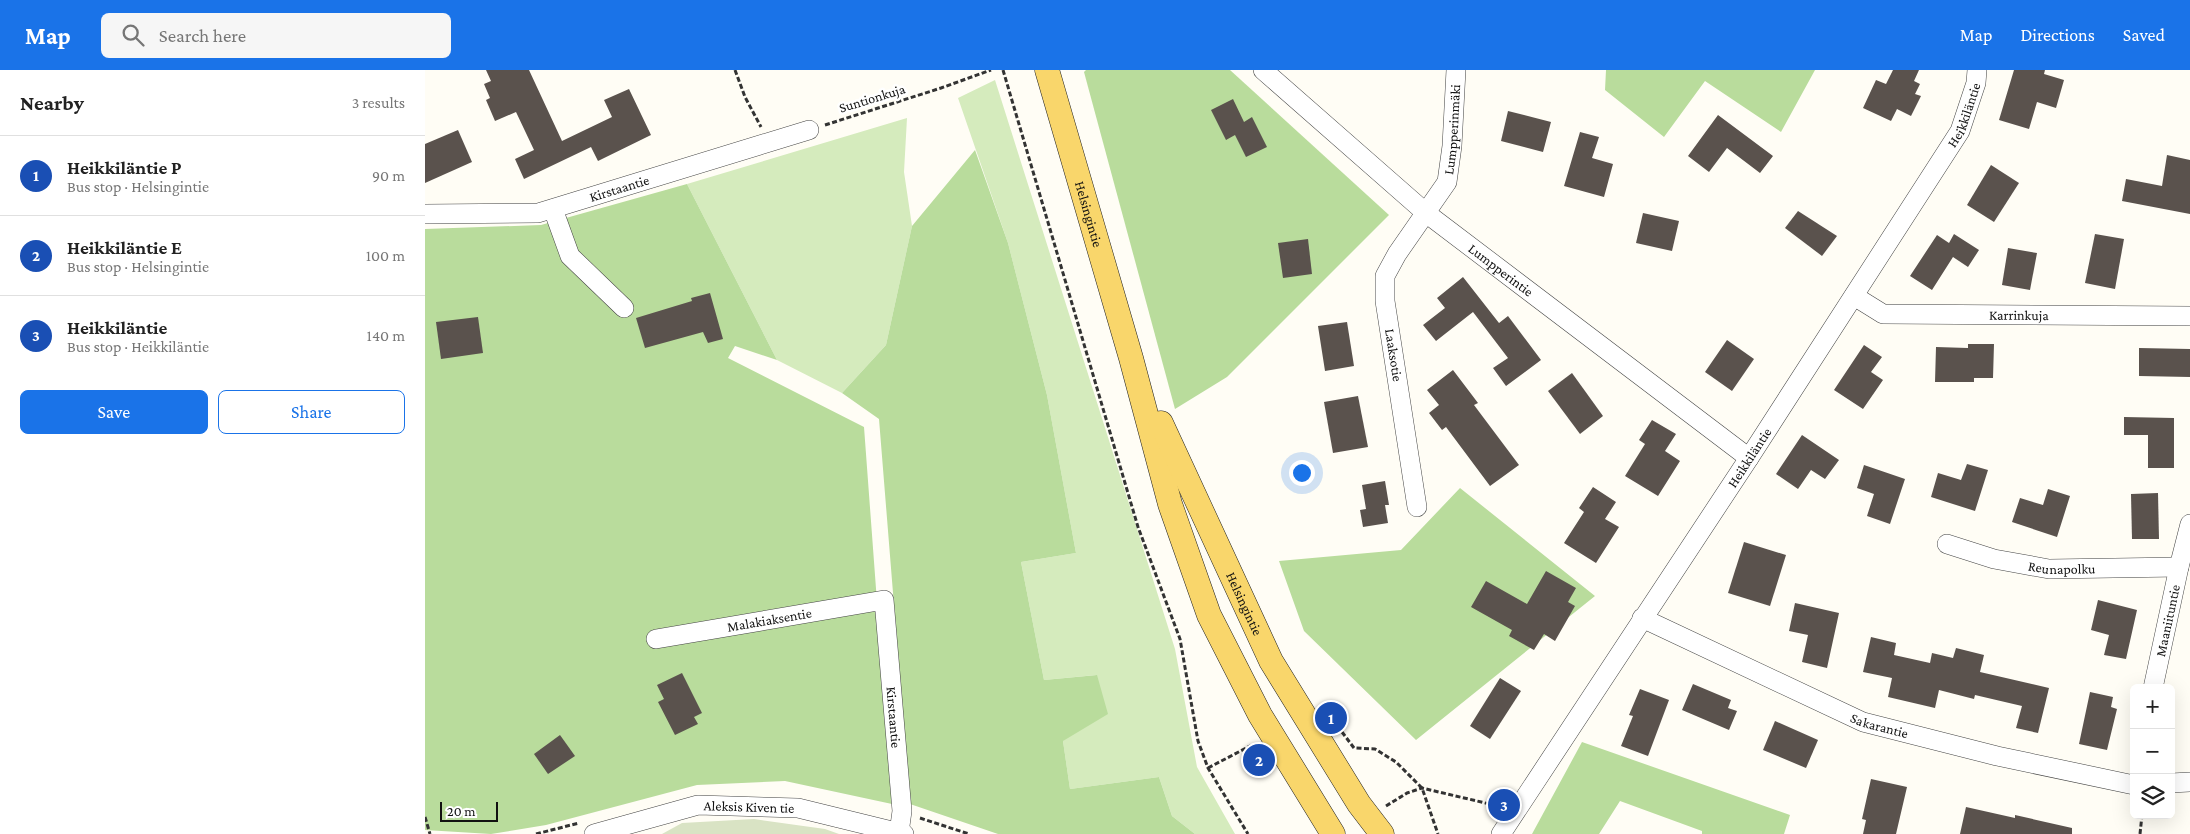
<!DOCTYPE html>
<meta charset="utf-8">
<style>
body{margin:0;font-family:"Crimson Pro",serif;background:#f6f6f6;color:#222}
.controls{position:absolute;right:15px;bottom:15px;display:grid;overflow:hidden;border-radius:8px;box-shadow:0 5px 20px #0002}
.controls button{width:45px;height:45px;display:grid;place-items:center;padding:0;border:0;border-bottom:1px solid #e0e0e0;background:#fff;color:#222;font:25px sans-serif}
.scale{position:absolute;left:15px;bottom:12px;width:58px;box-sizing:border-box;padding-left:5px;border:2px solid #111;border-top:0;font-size:14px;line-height:18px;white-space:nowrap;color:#111;-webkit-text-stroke:4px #fff;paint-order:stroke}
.you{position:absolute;left:876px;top:402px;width:18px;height:18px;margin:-12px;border:4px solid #fff;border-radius:50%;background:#1a73e8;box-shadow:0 0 0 8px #1a73e833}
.badge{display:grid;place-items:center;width:32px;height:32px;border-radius:50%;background:#1a73e8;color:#fff;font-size:16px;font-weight:700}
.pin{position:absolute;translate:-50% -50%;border:2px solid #fff;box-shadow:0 1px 5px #0006}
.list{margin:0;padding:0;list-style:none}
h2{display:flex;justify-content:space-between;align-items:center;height:65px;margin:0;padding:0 20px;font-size:21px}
h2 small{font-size:16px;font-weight:400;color:#767676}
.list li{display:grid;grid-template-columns:32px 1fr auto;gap:15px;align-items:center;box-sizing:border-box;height:80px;padding:0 20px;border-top:1px solid #e0e0e0}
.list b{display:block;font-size:19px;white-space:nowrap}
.list p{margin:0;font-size:16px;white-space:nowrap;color:#767676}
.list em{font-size:16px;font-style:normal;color:#767676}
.actions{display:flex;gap:10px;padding:15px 20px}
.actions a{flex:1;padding:11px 0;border:1px solid #1a73e8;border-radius:8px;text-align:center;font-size:18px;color:#1a73e8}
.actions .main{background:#1a73e8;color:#fff}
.icon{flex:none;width:28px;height:28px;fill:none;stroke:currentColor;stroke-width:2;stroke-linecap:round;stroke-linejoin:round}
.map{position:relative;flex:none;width:1765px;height:764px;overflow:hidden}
header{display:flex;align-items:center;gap:30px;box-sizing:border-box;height:70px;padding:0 25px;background:#1a73e8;color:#fff}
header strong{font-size:24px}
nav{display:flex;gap:28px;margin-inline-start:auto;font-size:18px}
.search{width:350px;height:45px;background:#f6f6f6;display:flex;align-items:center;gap:12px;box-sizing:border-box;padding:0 18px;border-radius:8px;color:#767676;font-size:19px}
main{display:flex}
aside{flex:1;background:#fff}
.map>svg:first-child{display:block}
.green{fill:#d5ebbd}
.forest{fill:#b9dc9c}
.cemetery{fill:#d9e3c4}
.building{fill:#5a524d}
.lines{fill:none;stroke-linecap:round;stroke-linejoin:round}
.minor-casing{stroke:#444;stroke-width:20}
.major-casing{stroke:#222;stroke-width:25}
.path{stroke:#333;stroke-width:3;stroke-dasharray:5 2.5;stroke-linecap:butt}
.minor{stroke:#fff;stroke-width:19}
.major{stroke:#f9d66b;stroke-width:24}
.labels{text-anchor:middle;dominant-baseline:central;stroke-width:5;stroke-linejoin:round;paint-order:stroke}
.street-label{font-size:14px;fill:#111;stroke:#fff}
</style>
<header>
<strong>Map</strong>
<div class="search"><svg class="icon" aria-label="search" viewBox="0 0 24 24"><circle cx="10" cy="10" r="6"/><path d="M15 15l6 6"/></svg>Search here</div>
<nav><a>Map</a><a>Directions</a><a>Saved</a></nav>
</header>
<main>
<aside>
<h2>Nearby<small>3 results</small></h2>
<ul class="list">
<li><span class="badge" style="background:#1a4fb4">1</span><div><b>Heikkiläntie P</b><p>Bus stop · Helsingintie</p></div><em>90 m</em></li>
<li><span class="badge" style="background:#1a4fb4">2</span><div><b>Heikkiläntie E</b><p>Bus stop · Helsingintie</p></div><em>100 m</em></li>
<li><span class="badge" style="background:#1a4fb4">3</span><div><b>Heikkiläntie</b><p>Bus stop · Heikkiläntie</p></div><em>140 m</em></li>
</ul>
<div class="actions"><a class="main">Save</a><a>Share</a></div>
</aside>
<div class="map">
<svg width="1765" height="764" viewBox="0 0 1765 764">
<rect width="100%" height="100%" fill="#fffdf5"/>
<!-- green -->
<g class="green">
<path d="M570,10l180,569 22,118 38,67h-40l-23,-18 -13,-39 -89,12 -7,-48 33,-66 -52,5 -23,-118 55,-9 -29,-158 -39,-152 -50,-145z"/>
<path d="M482,48l-3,54 8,54 -26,119 -44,48 -65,-33 -90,-176z"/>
</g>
<!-- forest -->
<g class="forest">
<path d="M661,0h144l159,145 -162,162 -52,32 -91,-337z"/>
<path d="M1181,0h209l-34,62 -76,-51 -41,56 -59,-47z"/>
<path d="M550,80l33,93 39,152 29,158 -55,9 23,118 53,-5 11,39 -45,27 7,48 89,-12 13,39 23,18h-197l-88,-30 -31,-385 -37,-26 44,-48 26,-119z"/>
<path d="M262,114l90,176 -42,-14 -7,12 136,69 28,377 -107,-23 -88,4 -151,40 -55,9 -66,-4v-601l116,-4z"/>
<path d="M1035,418l135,108 -179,144 -112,-109 -25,-70 122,-11z"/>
<path d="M1157,672l208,73 -6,19h-82v-3l-82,-30 -21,33h-67z"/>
</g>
<!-- cemetery -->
<path class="cemetery" d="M329,749l71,10 14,5h-177l20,-11z"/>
<!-- building -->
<g class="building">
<path d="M61,0h43l33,71 50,-24 -8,-17 25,-11 22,46 -53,26 -7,-14 -67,32 -9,-20 19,-9 -18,-38 -21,9 -9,-21 4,-2 -6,-14 7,-3z"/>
<path d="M1468,0h26l-5,11 6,3 -5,10 6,2 -10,20 -14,-7 -6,12 -28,-13 13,-28 10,4z"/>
<path d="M1589,0h31l-1,4 20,6 -8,28 -19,-6 -8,27 -30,-9z"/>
<path d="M808,29l11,23 8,-5 15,30 -21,10 -11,-22 -9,5 -15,-30z"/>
<path d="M1083,41l43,11 -8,30 -42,-11z"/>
<path d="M1293,45l55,41 -13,17 -33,-25 -18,24 -21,-16z"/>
<path d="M33,60l14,32 -47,21v-39z"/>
<path d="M1155,62l19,5 -7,21 21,6 -9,33 -40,-11z"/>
<path d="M1742,85l23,5v54l-68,-13 4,-22 36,7z"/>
<path d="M1566,95l28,18 -25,39 -27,-17z"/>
<path d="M1373,141l39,25 -15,20 -37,-28z"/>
<path d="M1218,143l36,8 -7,30 -36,-8z"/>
<path d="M1529,164l25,16 -11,17 -15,-10 -21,33 -22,-14 27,-41 12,8z"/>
<path d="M1670,164l29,5 -9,50 -30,-6z"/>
<path d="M883,169l4,35 -29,4 -5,-35z"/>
<path d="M1583,178l29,5 -7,37 -28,-5z"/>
<path d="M1038,207l36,46 9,-7 33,44 -35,26 -13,-18 15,-10 -35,-46 -37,29 -13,-16 22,-17 -8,-10z"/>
<path d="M285,223l13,46 -15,4 -5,-11 -58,16 -9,-30 56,-17 -1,-3z"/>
<path d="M53,247l5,36 -42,6 -5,-37z"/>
<path d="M922,252l7,44 -29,5 -7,-45z"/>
<path d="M1302,270l27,19 -22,32 -27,-19z"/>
<path d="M1543,274h26l-1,34h-19v4h-39l1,-35 32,1z"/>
<path d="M1439,275l18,12 -11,15 12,8 -20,29 -29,-19z"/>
<path d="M1714,278l51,1v28l-51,-1z"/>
<path d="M1028,300l25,33 -4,2 45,60 -29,21 -44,-59 -4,3 -13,-17 10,-8 -12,-15z"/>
<path d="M1147,303l31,43 -23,18 -32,-43z"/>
<path d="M933,326l10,51 -35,6 -9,-51z"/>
<path d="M1699,347l50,1v50h-26v-33h-24z"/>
<path d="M1227,350l24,14 -11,17 15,10 -22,35 -33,-20 20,-32 -6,-4z"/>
<path d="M1377,365l37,25 -14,19 -14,-9 -13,19 -22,-15z"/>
<path d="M1542,394l21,6 -13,41 -44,-14 7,-24 23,7z"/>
<path d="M1439,395l41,14 -15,45 -23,-8 7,-22 -17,-6z"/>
<path d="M960,411l4,24h-4l3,18 -25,4 -3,-17 6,-1 -4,-24z"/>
<path d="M1168,417l23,15 -11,17 14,8 -23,36 -32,-20 20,-31 -5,-4z"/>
<path d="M1623,419l22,7 -13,41 -45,-15 8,-24 23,7z"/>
<path d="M1733,423l1,46h-27l-1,-45z"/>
<path d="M1319,472l42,13 -16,51 -42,-13z"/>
<path d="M1121,501l30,17 -8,14 7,4 -20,35 -11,-7 -10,16 -25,-14 3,-6 -41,-23 15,-26 41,23z"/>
<path d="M1673,530l39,10 -11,49 -22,-4 5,-20 -18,-5z"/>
<path d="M1370,533l44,10 -12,55 -25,-6 6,-27 -19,-4z"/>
<path d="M1446,567l25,6 -2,12 36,8 2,-10 21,5 3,-10 28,7 -4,17 69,16 -11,45 -22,-5 6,-22 -47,-11 -1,4 -35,-9 -4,18 -47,-11 4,-19 -29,-6z"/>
<path d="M257,603l20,40 -8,4 4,7 -23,11 -17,-33 6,-3 -7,-14z"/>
<path d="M1075,608l21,13 -31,48 -20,-13z"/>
<path d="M1268,614l38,16 -3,8 9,3 -8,19 -47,-20z"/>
<path d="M1215,619l29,11 -21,56 -27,-10 12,-30 -4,-1z"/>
<path d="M1665,622l23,5 -2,10 6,2 -10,41 -28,-6z"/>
<path d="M1350,651l43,19 -12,28 -43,-18z"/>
<path d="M135,665l15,21 -27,18 -14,-20z"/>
<path d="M1446,709l36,8 -11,47h-33l3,-14 -4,-1z"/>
<path d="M1541,737l49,11v-3l57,13v6h-112z"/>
</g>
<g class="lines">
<!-- minor casing -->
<g class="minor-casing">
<g id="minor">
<path id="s1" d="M838,0l163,143 323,245"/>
<path d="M128,139l17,47 54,52"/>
<path id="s2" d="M0,144l113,-1 271,-83"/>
<path id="s3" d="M1429,226l29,18 307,2"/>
<path id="s4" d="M992,437l-32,-206v-25l12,-22 50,-72 5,-36 4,-76"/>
<path id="s5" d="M1522,474l47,15 55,10 130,-2"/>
<path id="s6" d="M1217,548l221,104 134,34 137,29"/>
<path id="s7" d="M231,569l228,-39 18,211 -3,22"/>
<path id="s8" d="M1728,618l26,-121 11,-43"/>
<path d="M1746,713l19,-1"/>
<path id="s9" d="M169,764l104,-29 100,3 106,26"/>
<path id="s10" d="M1076,764l248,-376 211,-327 16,-48 1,-13"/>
</g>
</g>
<!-- major casing -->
<g class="major-casing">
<g id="major">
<path id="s11" d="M622,0l84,288 39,146 39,111 51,100 73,119"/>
<path id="s12" d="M736,353l110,238 88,143 23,30"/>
</g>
</g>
<!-- path -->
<g class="path">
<path d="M310,0l10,27 16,30"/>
<path d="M578,0l135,457 42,112 18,102 10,27 40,66"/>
<path d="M400,55l116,-37 50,-18"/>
<path d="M917,662l12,16 21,1 21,13 26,26 16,46"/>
<path d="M783,698l42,-22 9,14"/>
<path d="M961,736l21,-13 15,-5 76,18"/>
<path d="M0,747l5,17"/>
<path d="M495,748l49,16"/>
<path d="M111,764l43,-11"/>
<path d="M1715,764l2,-19"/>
</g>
<!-- minor -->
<use href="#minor" class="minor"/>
<!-- major -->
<use href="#major" class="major"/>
</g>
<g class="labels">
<!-- street labels -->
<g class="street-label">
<text transform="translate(447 28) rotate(-17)">Suntionkuja</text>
<text stroke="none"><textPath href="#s10" startOffset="856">Heikkiläntie</textPath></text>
<text stroke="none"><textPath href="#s4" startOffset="399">Lumpperinmäki</textPath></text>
<text stroke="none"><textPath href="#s2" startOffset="198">Kirstaantie</textPath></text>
<text stroke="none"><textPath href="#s11" startOffset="150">Helsingintie</textPath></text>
<text stroke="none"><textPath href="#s1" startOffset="311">Lumpperintie</textPath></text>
<text stroke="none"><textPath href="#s3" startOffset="170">Karrinkuja</textPath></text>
<text transform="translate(969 285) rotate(81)">Laaksotie</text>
<text stroke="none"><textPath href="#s10" startOffset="451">Heikkiläntie</textPath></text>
<text stroke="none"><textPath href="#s5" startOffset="118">Reunapolku</textPath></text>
<text stroke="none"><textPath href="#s12" startOffset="199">Helsingintie</textPath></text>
<text stroke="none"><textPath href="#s7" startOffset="115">Malakiaksentie</textPath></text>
<text stroke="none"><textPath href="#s8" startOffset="69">Maaniituntie</textPath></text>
<text stroke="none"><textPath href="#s7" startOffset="349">Kirstaantie</textPath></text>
<text stroke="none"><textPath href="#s6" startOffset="261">Sakarantie</textPath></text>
<text stroke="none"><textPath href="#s9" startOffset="159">Aleksis Kiven tie</textPath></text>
</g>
</g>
</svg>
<div class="controls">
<button>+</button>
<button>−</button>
<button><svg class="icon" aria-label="layers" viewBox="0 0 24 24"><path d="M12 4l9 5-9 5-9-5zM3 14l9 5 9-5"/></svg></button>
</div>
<div class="scale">20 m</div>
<div class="you"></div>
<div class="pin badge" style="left:906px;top:648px;background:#1a4fb4">1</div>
<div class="pin badge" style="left:834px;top:690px;background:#1a4fb4">2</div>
<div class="pin badge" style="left:1079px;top:735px;background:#1a4fb4">3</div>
</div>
</main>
